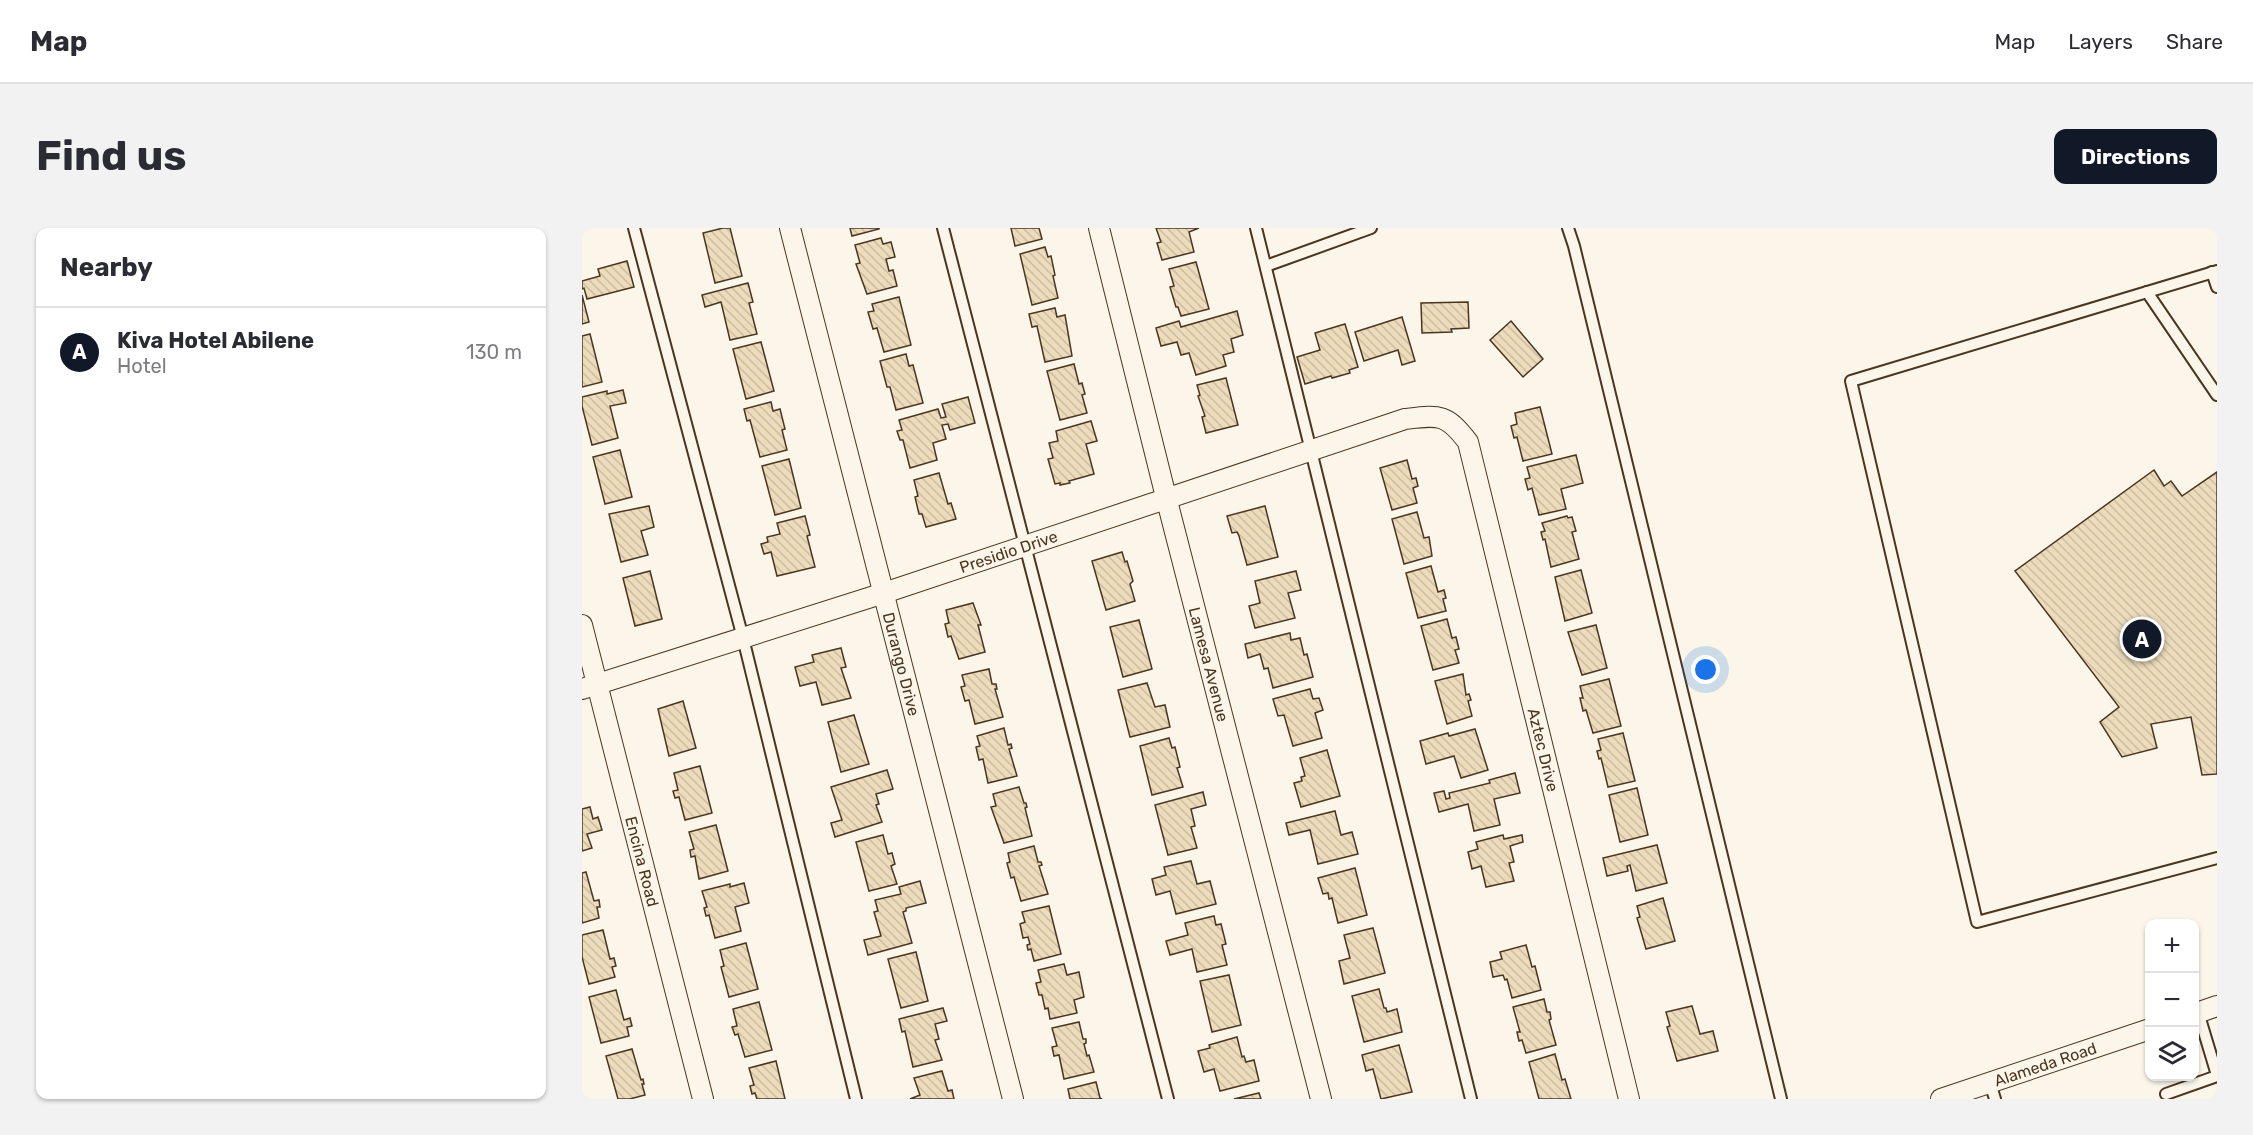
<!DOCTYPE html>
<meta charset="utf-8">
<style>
body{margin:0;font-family:Rubik,sans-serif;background:#f2f2f3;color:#2b2b33}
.controls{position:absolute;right:18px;bottom:18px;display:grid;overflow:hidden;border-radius:12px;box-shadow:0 2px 4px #0004}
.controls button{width:54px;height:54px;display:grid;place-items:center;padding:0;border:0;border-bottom:2px solid #e1e1e2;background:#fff;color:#2b2b33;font:30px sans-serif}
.you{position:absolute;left:1124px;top:442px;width:21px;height:21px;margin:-15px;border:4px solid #fff;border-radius:50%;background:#1a73e8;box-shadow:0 0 0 9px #1a73e833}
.badge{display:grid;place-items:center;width:39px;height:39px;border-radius:50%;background:#111827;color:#fff;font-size:20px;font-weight:700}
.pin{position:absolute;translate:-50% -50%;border:3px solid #fff;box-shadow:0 2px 6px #0006}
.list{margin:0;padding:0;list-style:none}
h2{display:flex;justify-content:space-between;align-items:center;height:78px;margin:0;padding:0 24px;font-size:26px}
h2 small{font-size:20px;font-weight:400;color:#7c7c81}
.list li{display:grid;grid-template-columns:39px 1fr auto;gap:18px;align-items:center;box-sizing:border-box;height:90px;padding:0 24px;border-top:2px solid #e1e1e2}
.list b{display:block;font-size:22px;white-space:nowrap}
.list p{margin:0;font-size:20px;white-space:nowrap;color:#7c7c81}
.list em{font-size:20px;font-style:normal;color:#7c7c81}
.icon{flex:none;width:33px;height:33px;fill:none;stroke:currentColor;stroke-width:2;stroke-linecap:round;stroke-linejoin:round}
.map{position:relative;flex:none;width:1635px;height:871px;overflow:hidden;border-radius:12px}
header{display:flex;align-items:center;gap:36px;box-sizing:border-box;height:84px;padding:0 30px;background:#fff;border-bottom:2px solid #e1e1e2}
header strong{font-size:28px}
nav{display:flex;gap:33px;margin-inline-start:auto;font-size:21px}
.intro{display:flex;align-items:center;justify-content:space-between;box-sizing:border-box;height:144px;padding:0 36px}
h1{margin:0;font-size:42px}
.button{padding:15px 27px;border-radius:12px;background:#111827;color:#fff;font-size:21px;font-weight:700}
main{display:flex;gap:36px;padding:0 36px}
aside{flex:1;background:#fff;border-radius:12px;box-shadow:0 2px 4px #0004}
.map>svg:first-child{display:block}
.building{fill:url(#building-back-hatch);stroke:#4a3520;stroke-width:1.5}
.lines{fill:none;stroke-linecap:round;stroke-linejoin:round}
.lane-casing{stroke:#4a3520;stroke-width:14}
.street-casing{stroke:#4a3520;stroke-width:22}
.lane{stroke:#fbf6e9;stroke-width:10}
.street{stroke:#fbf6e9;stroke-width:20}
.labels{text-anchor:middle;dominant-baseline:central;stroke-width:4.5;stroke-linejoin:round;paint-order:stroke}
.street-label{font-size:16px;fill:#4a3520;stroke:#fbf6e9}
</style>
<header>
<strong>Map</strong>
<nav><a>Map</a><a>Layers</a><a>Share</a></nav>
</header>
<div class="intro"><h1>Find us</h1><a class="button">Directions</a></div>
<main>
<aside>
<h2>Nearby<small></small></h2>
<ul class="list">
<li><span class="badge">A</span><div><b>Kiva Hotel Abilene</b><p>Hotel</p></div><em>130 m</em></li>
</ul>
</aside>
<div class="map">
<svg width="1635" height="871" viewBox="0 0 1635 871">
<defs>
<pattern id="building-back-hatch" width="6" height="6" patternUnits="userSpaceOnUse" patternTransform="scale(1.5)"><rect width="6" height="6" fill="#ecdcbc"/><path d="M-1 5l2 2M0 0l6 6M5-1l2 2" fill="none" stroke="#ccbda1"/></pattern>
</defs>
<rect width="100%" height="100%" fill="#fbf6e9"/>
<!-- building -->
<g class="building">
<path d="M141,0h7l12,48 -27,7 -12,-50z"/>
<path d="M268,0h29v1l-27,7z"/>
<path d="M429,0h28l3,11 -27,7z"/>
<path d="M574,0h43l-10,4 5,20 -32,8 -5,-17 4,-1z"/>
<path d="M299,10l2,6 8,-2 4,15 -9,2 3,12 4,-1 4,16 -30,8 -11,-30 4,-1 -5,-18z"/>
<path d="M463,19l3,10 3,-1 4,19 -2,1 5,22 -26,7 -12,-51z"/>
<path d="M45,33l7,26 -47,12 -3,-11 -2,1v-8l18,-5 -2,-7z"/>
<path d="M614,34l13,47 -28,7 -3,-9h-2l-6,-20 4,-1 -5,-17z"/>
<path d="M166,55l5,19 -4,1 8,31 -27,6 -9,-38 -16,5 -3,-12z"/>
<path d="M0,67l7,27 -7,2z"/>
<path d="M317,69l12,48 -27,7 -7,-24 -4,1 -5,-17 6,-1 -2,-7z"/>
<path d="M886,74l1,26 -18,1 1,3 -30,1 -1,-30z"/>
<path d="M473,80l2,9 8,-2 7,41 -27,6 -8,-36 -5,1 -3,-13z"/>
<path d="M655,83l6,24 -12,4 3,13 -11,3 3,11 -30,9 -7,-22 -8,2 -4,-13 -16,4 -5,-18 23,-7 2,6z"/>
<path d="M820,89l13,44 -13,4 -4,-15 -34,11 -9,-29z"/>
<path d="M929,93l32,38 -20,18 -33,-37z"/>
<path d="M763,96l13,43 -9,3 1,3 -18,5 -1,-2 -26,8 -8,-27 23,-7 -5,-17z"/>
<path d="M8,106l12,48 -20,5v-51z"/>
<path d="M179,114l13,49 -28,8 -13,-50z"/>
<path d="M324,126l3,12 4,-1 10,38 -27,7 -6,-23h-3l-7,-26z"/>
<path d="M492,136l5,20 3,-1 3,11 -3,1 5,18 -27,7 -13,-49z"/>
<path d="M644,150l12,47 -32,8 -4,-16 3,-1 -7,-20 2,-1 -3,-10z"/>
<path d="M41,162l3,13 -16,3 8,32 -26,7 -10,-39v-9l25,-6v3z"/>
<path d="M386,169l7,26 -25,7 -2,-6 -6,1 4,14 -13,4 4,17 -27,8 -7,-28h-3l-3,-9 5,-1 -3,-10 39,-11 3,9 5,-1 -4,-13z"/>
<path d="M189,174l2,9 7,-2 5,20 -3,1 5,20 -27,7 -10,-37 -3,1 -3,-12z"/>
<path d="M958,179l12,47 -29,7 -6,-24 -3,1 -3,-12 6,-2 -2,-11z"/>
<path d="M509,193l6,20 -11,3 8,30 -25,7 1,2 -10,2v-2l-5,1 -7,-25 5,-1 -4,-15 9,-2 -2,-10z"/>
<path d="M38,222l12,47 -27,7 -12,-47z"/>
<path d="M994,227l7,28 -22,6 5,20 -27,6 -7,-27 -4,2 -3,-11 5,-1 -3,-11z"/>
<path d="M207,231l12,49 -26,7 -13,-49z"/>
<path d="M825,232l5,19 4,-1 2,8 -5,2 4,15 -25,7 -12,-42z"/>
<path d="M1572,242l10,16 7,-5 11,15 35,-24v302l-15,1 -11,-58 -40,7 6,24 -35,9 -22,-35 19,-15 -104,-136z"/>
<path d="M357,245l9,31 3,-1 5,16 -30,8 -4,-13h-3l-4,-17 3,-1 -4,-16z"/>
<path d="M67,278l5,21 -13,4 7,24 -27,7 -12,-48z"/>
<path d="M683,278l13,51 -31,8 -8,-29 -2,-4 -5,1 -5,-17z"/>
<path d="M835,284l7,26 5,-1 3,19 -28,8 -12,-45z"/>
<path d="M223,288l5,19 -3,1 8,31 -38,9 -6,-24 -7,2 -3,-10 7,-2 -1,-5 13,-3 -3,-11z"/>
<path d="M985,288l1,2 4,-1 4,14 -4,1 7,27 -28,8 -6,-28 -2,1 -2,-8 4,-1 -3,-8z"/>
<path d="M540,324l3,10 2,-1 6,20 -3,3 5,17 -29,9 -14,-49z"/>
<path d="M849,338l7,26 6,-2 2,8 -3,1 3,12 -28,7 -12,-45z"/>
<path d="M999,342l11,43 -27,8 -10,-44z"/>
<path d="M68,343l12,48 -27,7 -12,-48z"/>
<path d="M714,343l5,19 -13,3 7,25 -40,10 -6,-22 11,-3 -5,-22z"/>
<path d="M391,375l8,22h-3l7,27 -26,7 -8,-23 -3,1 -3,-13 4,-1 -3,-13z"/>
<path d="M865,391l5,19 4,-1 3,12 -4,1 4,13 -26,7 -12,-44z"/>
<path d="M557,392l13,49 -29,8 -13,-50z"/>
<path d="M1014,397l11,43 -25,7 -14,-43z"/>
<path d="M708,405l1,7 9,-2 4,17 3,-1 6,23 -40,11 -5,-20 -4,1 -4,-15 -12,4 -3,-14z"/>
<path d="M259,420l5,19 -5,1 10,30 -29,7 -6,-23 -16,4 -5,-19 19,-5 -2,-7z"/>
<path d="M407,441l3,15h4l1,5h-2l8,28 -28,7 -6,-24 -4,1 -4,-14 4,-1 -3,-11z"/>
<path d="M881,446l3,21 3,-1 2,6 -3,1 4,15 -25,8 -12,-43z"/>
<path d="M1027,451l12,47 -28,7 -7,-23 -3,1 -3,-13h3l-3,-12z"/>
<path d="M565,455l8,24 10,-2 5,22 -40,10 -12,-47z"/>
<path d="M728,461l3,10 6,-1 4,12 -8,3 7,25 -29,8 -9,-31 -6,1 -5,-17z"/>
<path d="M101,473l13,47 -27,8 -11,-47z"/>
<path d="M272,487l15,49 -28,8 -13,-50z"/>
<path d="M422,500l4,17 3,-1 1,4 -3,1 8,27 -29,7 -5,-24 -4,1 -3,-13 4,-1 -3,-10z"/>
<path d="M893,501l13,41 -27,8 -7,-22 -28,8 -6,-23 28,-8 1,3z"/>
<path d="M1041,505l12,48 -27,6 -7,-29 -2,1 -2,-8 4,-1 -3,-11z"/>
<path d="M587,510l3,10 3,-1 5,20 -3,1 6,19 -31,8 -12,-49z"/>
<path d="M745,522l13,46 -39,11 -7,-24 8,-2 -1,-4 4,-1 -5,-18z"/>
<path d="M118,538l12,47 -27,7 -6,-23 -4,1 -2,-7 5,-1 -4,-17z"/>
<path d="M305,542l6,19 -17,5 3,10 -3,1 6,17 -47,15 -4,-14 11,-3 -11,-33z"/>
<path d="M933,545l5,20 -26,6 6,26 -26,6 -6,-27 -29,8 -5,-19 10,-2 2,8 4,-1 -1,-5 41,-10 -1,-3z"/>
<path d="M437,559l5,16h2l1,4 -2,1 7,28 -28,7 -13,-36 5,-1 -3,-12z"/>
<path d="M1055,560l11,47 -28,7 -11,-47z"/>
<path d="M621,564l3,13 -15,4 4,17 -4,1 6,21 -29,7 -13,-50z"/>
<path d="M8,579l3,12 5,-2 4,13 -15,4 5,14 -10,3v-42z"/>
<path d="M753,583l6,24 11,-3 6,22 -40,10 -8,-34 -21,5 -3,-12z"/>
<path d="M134,597l12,46 -29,8 -4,-23 -4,1 -1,-7 4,-1 -5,-17z"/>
<path d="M301,607l5,19 4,-1 3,11 -4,2 6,18 -28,7 -13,-49z"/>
<path d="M921,607l1,4 18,-4 1,7 -13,4 4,16 -5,1 5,18 -28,6 -5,-21 -9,3 -4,-17 10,-3 -2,-7z"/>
<path d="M1075,617l10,38 -31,8 -6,-26 -3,1 1,5 -21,5 -4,-18z"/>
<path d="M452,618l4,16h3l1,3 -3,1 9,28 -27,7 -7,-24 -3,1 -4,-15 3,-1 -2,-9z"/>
<path d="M609,633l6,23 13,-3 6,23 -40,10 -6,-23 -14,4 -4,-16 14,-4 -2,-8z"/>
<path d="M773,640l12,47 -29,8 -6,-25 -3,1 -1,-6 -5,1 -5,-16z"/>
<path d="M4,644l8,29 5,-1 1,7h-3l2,11 -17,5v-50z"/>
<path d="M338,653l6,22 -20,5v3l-3,1 9,31 -44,12 -4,-15 17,-4 -7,-24 4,-1 -3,-11 26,-6 -2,-7z"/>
<path d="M162,655l5,20 -14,4 6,24 -26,7 -6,-23 -3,1 -2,-8 3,-1 -5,-16 28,-7v3z"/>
<path d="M1081,670l12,43 -29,8 -9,-31 3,-1 -3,-11z"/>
<path d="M467,678l12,48 -27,7 -3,-12 -3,1 -1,-5 3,-1 -2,-7 -5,1 -3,-14 5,-2 -3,-10z"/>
<path d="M632,688l2,9 5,-1 5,20 -4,1 5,20 -30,7 -5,-23 -22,6 -4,-14 22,-6 -3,-12z"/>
<path d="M791,700l12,45 -41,11 -5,-23 11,-3 -6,-23z"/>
<path d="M21,702l7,29 4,-1 2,8 -4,1 3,10 -26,7 -7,-27v-22z"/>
<path d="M164,715l12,46 -29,8 -8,-30 3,-1 -4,-16z"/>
<path d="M944,717l6,22 3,-1 6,24 -29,8 -5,-19 -2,1 -2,-5 -10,2 -3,-15 12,-3 -2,-7z"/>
<path d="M334,724l12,49 -27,7 -13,-49z"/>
<path d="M482,736l3,11 12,-3 5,25 -10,3 3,13 -27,6 -2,-11 -3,1 -3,-14h-3l-3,-12 5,-1 -3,-12z"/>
<path d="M647,747l12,50 -29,7 -12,-51z"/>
<path d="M797,761l5,19h2l1,4 10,-3 5,23 -38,10 -12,-46z"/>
<path d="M34,762l8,30 6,-2 2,8 -5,1 2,9 -28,7 -12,-46z"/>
<path d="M962,771l3,13h3l1,7 -2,1 7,25 -30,8 -4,-13 -3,1 -2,-9h3l-7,-25z"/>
<path d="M177,774l13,48 -27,7 -7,-23 -3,1 -3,-8 5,-1 -4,-17z"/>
<path d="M1110,778l8,28 13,-3 5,20 -41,10 -10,-34 3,-1 -4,-14z"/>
<path d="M361,780l4,13 -12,3 4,15 -4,1 7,20 -29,7 -8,-36 -3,1 -3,-13z"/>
<path d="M497,794l4,17h3v4l-2,1 3,12 2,-1 5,17 -30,7 -5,-24 -5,1 -2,-9 5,-1 -5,-18z"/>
<path d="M655,809l5,20 2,-1 2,6 8,-2 5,21 -39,10 -6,-22 -10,3 -6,-21 12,-3 -1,-3z"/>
<path d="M817,817l13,47 -31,7 -8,-30 -7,2 -4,-16z"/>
<path d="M50,821l9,31 2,-1 1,5h-2l3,11 -15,4h-12l-12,-43z"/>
<path d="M973,826l7,26 3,-1 6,20h-32l-10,-37z"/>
<path d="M194,833l9,38h-28l-2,-6 -3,1 -2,-8 4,-1 -5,-17z"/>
<path d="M360,843l6,20 4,-1 2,9h-44l10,-4 -6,-17z"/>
<path d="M514,854l4,16 2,1h-32l-2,-10z"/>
<path d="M677,865l2,6h-27z"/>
</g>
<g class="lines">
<!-- lane casing -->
<g class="lane-casing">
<g id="lane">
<path d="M52,0l109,410 113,461"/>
<path d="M361,0l225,871"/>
<path d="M674,0l215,871"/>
<path d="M986,0l6,18 207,853"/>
<path d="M684,38l105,-38"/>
<path d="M1635,43l-366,110 126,541 240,-64"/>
<path d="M1630,44l5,15"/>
<path d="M1565,64l70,103"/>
<path d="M1616,784l19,63"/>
<path d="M1408,855l5,16"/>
<path d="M1584,866l51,-18"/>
</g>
</g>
<!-- street casing -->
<g class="street-casing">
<g id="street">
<path id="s1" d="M208,0l223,871"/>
<path id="s2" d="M517,0l67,269 155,602"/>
<path id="s3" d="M0,397l121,474"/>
<path id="s4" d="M0,461l302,-96 521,-174c34,-4 41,-6 63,23l161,657"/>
<path d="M1612,786l23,-8"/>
<path id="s5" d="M1359,871l209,-70"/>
</g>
</g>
<!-- lane -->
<use href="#lane" class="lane"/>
<!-- street -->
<use href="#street" class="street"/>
</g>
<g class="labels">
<!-- street labels -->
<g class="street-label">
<text stroke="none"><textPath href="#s4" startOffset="448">Presidio Drive</textPath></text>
<text stroke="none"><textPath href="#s1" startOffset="450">Durango Drive</textPath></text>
<text stroke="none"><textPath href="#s2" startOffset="450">Lamesa Avenue</textPath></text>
<text stroke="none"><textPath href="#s4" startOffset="1256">Aztec Drive</textPath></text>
<text stroke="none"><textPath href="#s3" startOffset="244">Encina Road</textPath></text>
<text stroke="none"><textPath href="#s5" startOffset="110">Alameda Road</textPath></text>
</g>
</g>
</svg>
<div class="controls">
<button>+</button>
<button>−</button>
<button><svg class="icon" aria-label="layers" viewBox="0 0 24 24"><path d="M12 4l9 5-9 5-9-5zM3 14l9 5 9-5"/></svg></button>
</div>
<div class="you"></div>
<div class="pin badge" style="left:1560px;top:411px">A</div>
</div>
</main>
